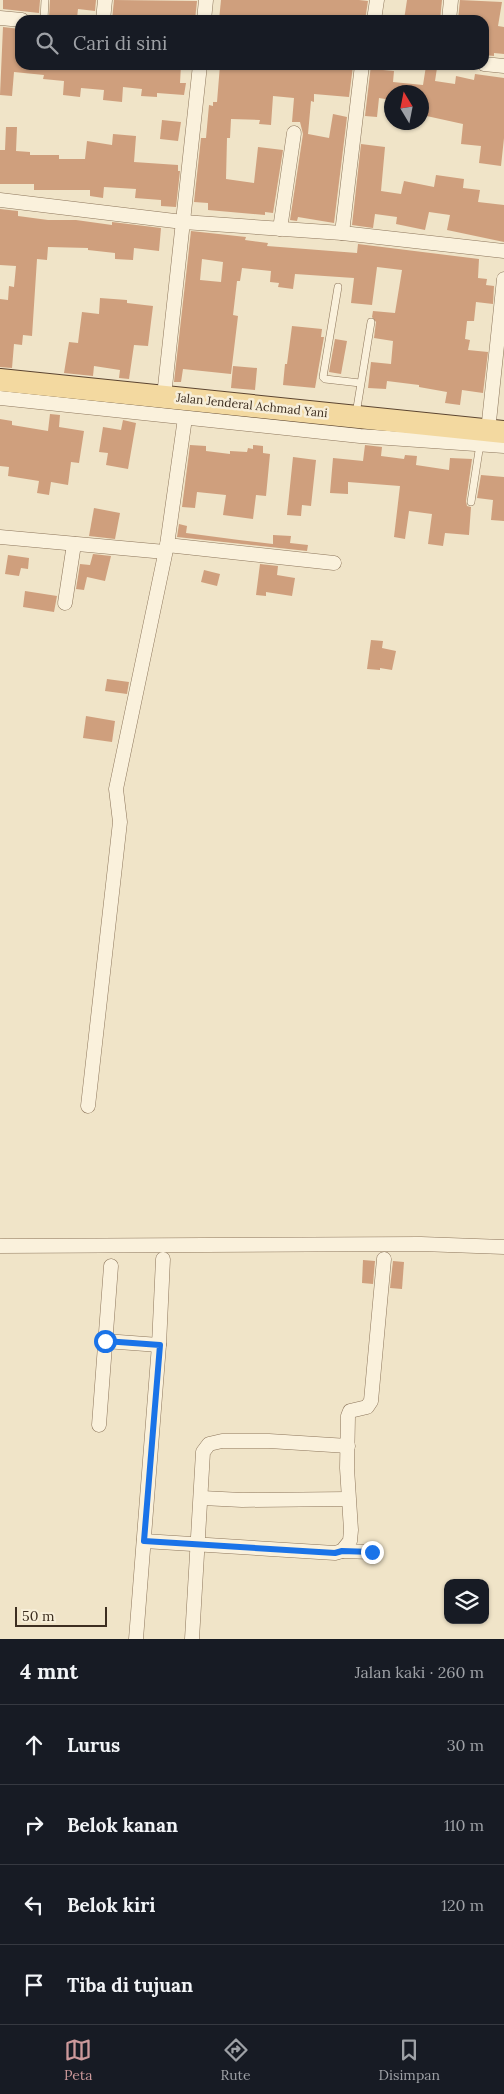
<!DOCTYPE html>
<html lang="id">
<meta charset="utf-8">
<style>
body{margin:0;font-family:Lora,serif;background:#20242c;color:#f1f3f6}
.controls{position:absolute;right:15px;bottom:15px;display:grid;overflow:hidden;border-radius:10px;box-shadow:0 1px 4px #0004}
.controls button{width:45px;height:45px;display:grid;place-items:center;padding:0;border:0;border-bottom:1px solid #363941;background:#171b24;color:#f1f3f6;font:25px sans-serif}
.compass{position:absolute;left:384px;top:85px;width:45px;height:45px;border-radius:50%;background:#171b24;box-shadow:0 1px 4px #0004;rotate:350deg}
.scale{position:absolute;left:15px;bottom:12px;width:92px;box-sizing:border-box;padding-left:5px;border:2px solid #3d2e20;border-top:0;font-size:14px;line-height:18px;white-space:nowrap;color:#3d2e20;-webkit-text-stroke:4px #f7eed8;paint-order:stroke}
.stop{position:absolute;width:15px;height:15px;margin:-11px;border:4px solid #1a73e8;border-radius:50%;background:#fff}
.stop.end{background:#1a73e8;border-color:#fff;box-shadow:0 1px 5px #0008}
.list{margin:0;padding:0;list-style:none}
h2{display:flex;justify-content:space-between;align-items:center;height:65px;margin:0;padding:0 20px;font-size:21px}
h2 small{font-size:16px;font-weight:400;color:#9ea1a6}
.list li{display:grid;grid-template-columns:32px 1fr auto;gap:15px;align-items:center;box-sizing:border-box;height:80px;padding:0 20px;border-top:1px solid #363941}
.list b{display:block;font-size:19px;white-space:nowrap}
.list em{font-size:16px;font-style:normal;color:#9ea1a6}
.icon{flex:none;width:28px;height:28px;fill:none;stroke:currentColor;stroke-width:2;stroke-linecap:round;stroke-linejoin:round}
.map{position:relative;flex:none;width:504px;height:1639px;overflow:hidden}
.search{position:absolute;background:#171b24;box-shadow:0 1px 4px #0004;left:15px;right:15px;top:15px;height:55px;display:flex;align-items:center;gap:12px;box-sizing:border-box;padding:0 18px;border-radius:15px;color:#9ea1a6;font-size:19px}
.sheet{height:385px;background:#171b24}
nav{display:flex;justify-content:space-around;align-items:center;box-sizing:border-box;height:70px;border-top:1px solid #363941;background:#171b24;font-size:14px;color:#9ea1a6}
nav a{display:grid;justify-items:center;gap:2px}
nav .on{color:#cc999b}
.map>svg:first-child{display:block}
.building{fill:#cf9f7d;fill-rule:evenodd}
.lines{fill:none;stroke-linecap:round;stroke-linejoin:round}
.service-casing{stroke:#8d765c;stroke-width:8}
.minor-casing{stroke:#8d765c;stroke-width:15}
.primary-casing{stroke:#5b4430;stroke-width:24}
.service{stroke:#faf1dc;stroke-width:7}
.minor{stroke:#faf1dc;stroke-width:14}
.primary{stroke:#f3d9a0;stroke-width:22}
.route{stroke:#1a73e8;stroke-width:6}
.labels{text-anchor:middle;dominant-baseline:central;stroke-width:5;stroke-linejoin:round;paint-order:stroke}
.street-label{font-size:12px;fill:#3d2e20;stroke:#f7eed8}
</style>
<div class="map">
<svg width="504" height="1639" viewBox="0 0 504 1639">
<rect width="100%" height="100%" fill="#f0e4c8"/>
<!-- building -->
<g class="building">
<path d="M3,0h37l-1,13 -36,-4z"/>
<path d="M50,0h46l-1,11 -17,-2 -1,9h-28z"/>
<path d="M114,0l83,1 -2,19h-83z"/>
<path d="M221,0h138l9,1 -3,19h-146z"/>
<path d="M407,0h35l-2,20h-36z"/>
<path d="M460,0l42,2 -4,24 6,1v27l-10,-1v3l-10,-1v-35h-26z"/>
<path d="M3,27l17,2v36h161l-1,18h6l-2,12 -27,-2v4l-16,-1 1,-7 -19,-2 -1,15 -19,-2 1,-10 -23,-2 -1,9 -17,-2 1,-14 -21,-2 1,-4 -30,-3 -2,24 -12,-1z"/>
<path d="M220,65l133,1 -4,31 -35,-3v8l-3,-1 -3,33 21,4 4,-24 14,3 -13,106 -36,-6 -1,4 -7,-1 13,-86 -3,-12h-8l2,-24 -21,-2 -2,29 -12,-1 1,-4 -29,-1 -1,19h-3l-1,41 28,4 4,-36 25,3 -10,63 -8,-1v3l-57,-5v-7l-14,-1 7,-64h5l3,-33 4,1v-4h4z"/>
<path d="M371,65h12v5l11,1 -1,11 30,3 3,-19 11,2 -2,13 20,3 1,-8 18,4 1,-6 29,4v60l-3,28 -22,-3 2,-17 -20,-2 2,-20 -41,-9v-23h-30l-1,8 -12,-2 -2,19 -12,-1z"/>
<path d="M162,120l19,2 -3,19 -18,-2z"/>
<path d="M6,127h11l-1,24 14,1v3h29v4h26l2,-18 25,4 1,-11 23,2 -2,26 44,3v6h2l-4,36 -15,-1v-6l-26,-2 1,-9 -32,-2 -1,11 -13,-2v-6h-56v-6h-34v-34h5z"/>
<path d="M361,144l24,3 -4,44 20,3 3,-13 30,6 2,-12 28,4 -1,9 17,2 -2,12 26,3v37l-57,-12 3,-15 -21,-3 -4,18 -29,-6 1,-7 -22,-3 -2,14 -21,-3z"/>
<path d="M0,209l18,2v5l30,4h28l36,5v-3l49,6 -2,23 -25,-3 -1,12 -18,-1v-6l-27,-3v-2l-40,-1 -1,13 -10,-1 -5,77 -9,-1 -1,10 -8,-1 -2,24 -12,-1v-68l8,1 1,-14 5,1 2,-21 -16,-1z"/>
<path d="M191,231l55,6 -1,3 23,3 -1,3 90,7 1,-9 121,15 -1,19 9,1 -1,6 8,1 -1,18 -17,-2 -2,19h-7l-2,18 5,1 -2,10 20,2 -5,41 -21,-3 -2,15 -15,-2 2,-11 -28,-5v-2l-32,-4 -1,8 -18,-1 3,-26 20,2 2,-23 -19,-3 2,-16 -4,-5 1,-6 22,2 7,-43 -25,-3 -5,38 -21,-2 3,-25 -59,-4 -2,15 -15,-2 1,-4 -9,-1 1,-11 -29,-3 -2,13h-3l-4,34 5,1 -7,58 -48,-5 -2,13h-7zM202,259l21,3 -2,20 -21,-2z"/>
<path d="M100,298l27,2v3l26,3 -5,40 -14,-1 -5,34 -10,-1 1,-8 -26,-4 -1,10 -29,-3 5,-31 9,1 4,-31 17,2z"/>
<path d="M292,326l30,3 -1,8h3l-9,51 -32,-3 2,-21h2z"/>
<path d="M335,339l12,2 -6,33 -12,-2z"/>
<path d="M233,366l24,2 -2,22 -24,-2z"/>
<path d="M50,414l10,1 -1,12 25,4 -5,32 -8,-1 -3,23 -17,-3 -2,13 -12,-2 2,-12 -31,-5 1,-9 -9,-1v-47l12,2v4l36,6z"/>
<path d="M123,420l13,3 -8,46 -22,-4 2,-12 -9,-1 4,-25 18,3z"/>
<path d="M190,445l16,1v5l24,3v-3l17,1 1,-4 5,1v-4l10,1v7l7,1 -4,42 -10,-1 -3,24 -30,-4 3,-20 -29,-3 -2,16 -13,-1z"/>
<path d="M365,445l17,2 -1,9 23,3 1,-4 12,1 -1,9 33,5 1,-12 22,1 -6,42 1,5 4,1 -2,28 -24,-2 -2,13 -15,-2 4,-30 -23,-3 -4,28 -11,-2 6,-51 -52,-4v12l-18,-1 3,-35 30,3z"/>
<path d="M293,457l23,3 -5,46 -9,-1 -1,11 -14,-1z"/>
<path d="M481,475l23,2v44l-13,-1 2,-20 -16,-2z"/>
<path d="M94,508l26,5 -5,26 -26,-3z"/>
<path d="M179,524l8,2 -1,7 53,7 34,4v-9l18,1 -1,7 18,2 -1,6 -130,-14z"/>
<path d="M93,554l18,2 -6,25 -18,-4 -3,13 -8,-1 4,-25 10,1z"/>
<path d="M8,555l21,3 -1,11 -7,-1 -2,8 -14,-2z"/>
<path d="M260,564l18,2 -1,9 18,3 -3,18 -26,-4v4l-10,-1z"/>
<path d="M204,570l16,4 -3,12 -16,-4z"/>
<path d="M25,591l32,5 -3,16 -31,-5z"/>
<path d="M371,640l12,1 -1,7 14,3 -4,19 -12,-2v2l-13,-1z"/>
<path d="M107,679l22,3 -2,12 -22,-3z"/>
<path d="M86,716l29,5 -3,21 -29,-4z"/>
<path d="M363,1260l12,1 -2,23 -11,-1z"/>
<path d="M393,1261l11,1 -2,27 -12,-1z"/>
</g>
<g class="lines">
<!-- service casing -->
<g class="service-casing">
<g id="service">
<path d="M44,20l1,-20"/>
<path d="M338,287l-15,90 2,2 35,4"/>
<path d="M356,414l15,-92"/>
<path d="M471,502l9,-58"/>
</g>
</g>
<!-- minor casing -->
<g class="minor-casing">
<g id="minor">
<path d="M0,18l22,2"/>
<path d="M103,20l2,-20"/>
<path d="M204,20l2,-20"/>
<path d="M374,20l3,-20"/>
<path d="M449,20l2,-20"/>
<path d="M484,64l20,2"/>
<path d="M0,200l183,22 159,11 162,18"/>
<path d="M280,229l14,-96"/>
<path d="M342,233l20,-168"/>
<path d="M164,396l36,-331"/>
<path d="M0,398l360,38 144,10"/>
<path d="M488,431l16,-152"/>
<path d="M0,537l165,15"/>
<path d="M167,545l167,18"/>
<path d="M65,603l9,-59"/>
<path d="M88,1106l32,-284 -4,-33 51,-244 18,-127"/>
<path d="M0,1246l421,-2 83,3"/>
<path d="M105,1341l54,4"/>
<path d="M99,1425l12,-159"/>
<path d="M202,1498l40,2 106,-1"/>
<path d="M144,1541l191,12 7,-2 8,-10 1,-11 -4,-62 1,-52 2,-5 17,-4 4,-6 13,-142"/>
<path d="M342,1551l30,1"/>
<path d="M136,1639l23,-294 4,-86"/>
<path d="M192,1639l11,-187 6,-8 13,-3h47l79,5"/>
</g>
</g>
<!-- primary casing -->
<g class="primary-casing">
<path id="primary" d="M0,380l504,52"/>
</g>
<!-- service -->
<use href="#service" class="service"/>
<!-- minor -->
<use href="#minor" class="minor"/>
<!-- primary -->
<use href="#primary" class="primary"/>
</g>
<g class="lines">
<!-- route -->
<path class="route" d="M105,1341l55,4 -16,196 191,12 7,-2 30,1"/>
</g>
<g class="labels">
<!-- street labels -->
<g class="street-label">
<text transform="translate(252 405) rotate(6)">Jalan Jenderal Achmad Yani</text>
</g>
</g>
</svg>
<div class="controls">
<button><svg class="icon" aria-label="layers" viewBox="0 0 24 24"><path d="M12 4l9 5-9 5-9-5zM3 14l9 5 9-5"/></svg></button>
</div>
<svg class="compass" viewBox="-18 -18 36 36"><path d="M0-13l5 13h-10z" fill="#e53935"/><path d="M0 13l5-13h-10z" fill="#9ea1a6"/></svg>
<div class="scale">50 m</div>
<div class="stop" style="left:105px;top:1341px"></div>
<div class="stop end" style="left:372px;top:1552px"></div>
<div class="search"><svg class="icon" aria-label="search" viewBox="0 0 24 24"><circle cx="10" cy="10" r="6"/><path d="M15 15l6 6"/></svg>Cari di sini</div>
</div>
<section class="sheet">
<h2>4 mnt<small>Jalan kaki · 260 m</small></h2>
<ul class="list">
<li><svg class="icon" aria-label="ahead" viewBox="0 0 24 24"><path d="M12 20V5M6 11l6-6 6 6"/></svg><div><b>Lurus</b></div><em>30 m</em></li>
<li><svg class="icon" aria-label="right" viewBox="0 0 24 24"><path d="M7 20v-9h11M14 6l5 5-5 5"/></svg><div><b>Belok kanan</b></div><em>110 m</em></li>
<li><svg class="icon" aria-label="left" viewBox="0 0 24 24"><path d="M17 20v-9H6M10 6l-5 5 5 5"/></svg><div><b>Belok kiri</b></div><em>120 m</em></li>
<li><svg class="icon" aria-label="arrive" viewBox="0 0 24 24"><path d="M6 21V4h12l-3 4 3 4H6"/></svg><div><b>Tiba di tujuan</b></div></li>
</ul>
</section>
<nav>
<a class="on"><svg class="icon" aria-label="map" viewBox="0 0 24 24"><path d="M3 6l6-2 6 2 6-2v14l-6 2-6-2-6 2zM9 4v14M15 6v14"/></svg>Peta</a>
<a><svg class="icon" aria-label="directions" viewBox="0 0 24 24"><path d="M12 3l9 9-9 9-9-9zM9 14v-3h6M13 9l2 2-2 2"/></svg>Rute</a>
<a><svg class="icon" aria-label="saved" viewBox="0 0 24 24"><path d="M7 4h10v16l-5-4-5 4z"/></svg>Disimpan</a>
</nav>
